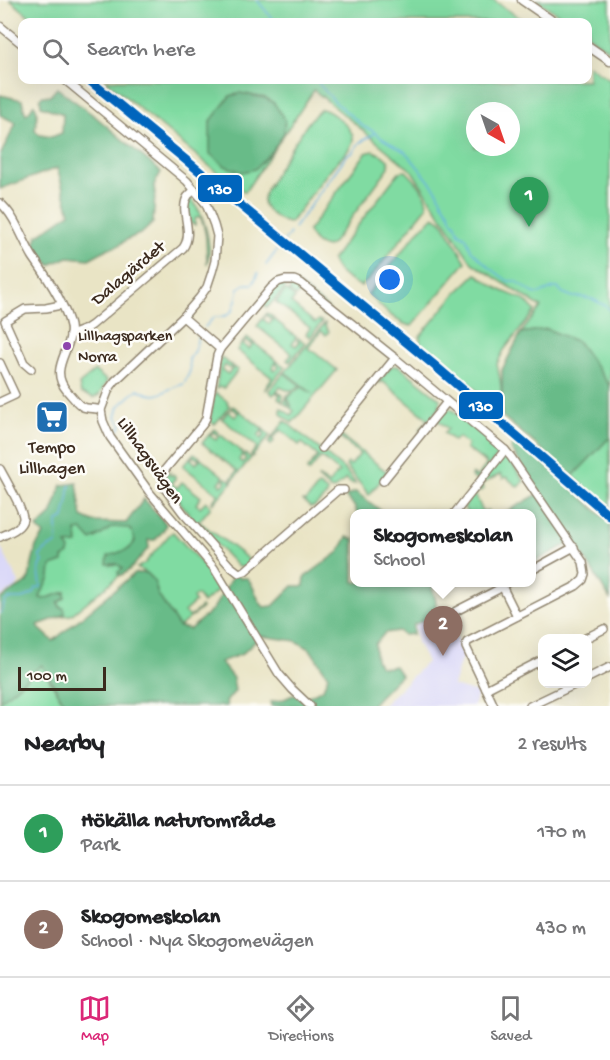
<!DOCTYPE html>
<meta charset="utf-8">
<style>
body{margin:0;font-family:"Gochi Hand",sans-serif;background:#f2f2f2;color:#202124}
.controls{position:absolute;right:18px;bottom:18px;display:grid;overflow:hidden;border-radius:12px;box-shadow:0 6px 24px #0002}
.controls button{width:54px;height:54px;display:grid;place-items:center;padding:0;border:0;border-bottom:2px solid #e0e0e0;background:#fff;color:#202124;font:30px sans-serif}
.compass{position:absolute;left:466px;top:102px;width:54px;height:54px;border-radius:50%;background:#fff;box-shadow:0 6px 24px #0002;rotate:140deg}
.scale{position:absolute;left:18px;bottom:15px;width:88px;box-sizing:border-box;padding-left:6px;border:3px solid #3b2a1e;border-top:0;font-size:16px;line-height:21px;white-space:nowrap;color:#3b2a1e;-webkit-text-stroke:4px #fdfcf7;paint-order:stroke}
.you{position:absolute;left:390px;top:280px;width:21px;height:21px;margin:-15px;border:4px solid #fff;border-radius:50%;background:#1a73e8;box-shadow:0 0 0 9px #1a73e833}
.badge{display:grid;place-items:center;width:39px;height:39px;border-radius:50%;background:#db2777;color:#fff;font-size:20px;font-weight:700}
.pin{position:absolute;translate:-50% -50px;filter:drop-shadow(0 2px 3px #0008)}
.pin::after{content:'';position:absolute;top:32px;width:21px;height:18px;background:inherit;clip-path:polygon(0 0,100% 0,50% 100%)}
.popup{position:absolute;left:350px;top:509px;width:186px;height:78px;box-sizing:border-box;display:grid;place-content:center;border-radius:12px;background:#fff;filter:drop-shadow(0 2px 4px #0005);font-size:20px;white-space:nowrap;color:#757577}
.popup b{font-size:22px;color:#202124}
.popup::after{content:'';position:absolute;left:50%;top:100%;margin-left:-12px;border:12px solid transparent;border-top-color:#fff}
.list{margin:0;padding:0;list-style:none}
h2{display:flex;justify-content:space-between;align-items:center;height:78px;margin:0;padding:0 24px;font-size:26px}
h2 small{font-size:20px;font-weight:400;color:#757577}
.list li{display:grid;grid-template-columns:39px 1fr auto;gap:18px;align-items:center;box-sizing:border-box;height:96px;padding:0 24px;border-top:2px solid #e0e0e0}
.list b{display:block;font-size:22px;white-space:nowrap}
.list p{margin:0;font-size:20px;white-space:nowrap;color:#757577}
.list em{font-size:20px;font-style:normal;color:#757577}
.icon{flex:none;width:33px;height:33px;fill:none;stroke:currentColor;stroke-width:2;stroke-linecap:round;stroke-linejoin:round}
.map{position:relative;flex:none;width:610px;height:706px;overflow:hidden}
.search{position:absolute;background:#fff;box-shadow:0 6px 24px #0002;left:18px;right:18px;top:18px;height:66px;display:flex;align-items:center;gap:15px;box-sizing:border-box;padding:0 21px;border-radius:12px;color:#757577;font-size:22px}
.sheet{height:270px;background:#fff}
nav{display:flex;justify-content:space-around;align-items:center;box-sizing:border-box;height:84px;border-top:2px solid #e0e0e0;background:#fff;font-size:16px;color:#757577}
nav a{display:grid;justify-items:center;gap:3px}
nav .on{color:#db2777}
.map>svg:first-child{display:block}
.built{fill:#d9d7f8}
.green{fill:#80dba2;stroke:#5e8260;stroke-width:1.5;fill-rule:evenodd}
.forest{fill:#68bb88;stroke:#527253;stroke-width:1.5}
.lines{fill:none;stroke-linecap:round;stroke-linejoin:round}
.stream{stroke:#68b2e0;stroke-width:1.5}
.minor-casing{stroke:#928772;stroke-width:10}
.major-casing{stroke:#928772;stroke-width:11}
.minor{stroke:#fff;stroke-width:7}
.major{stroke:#fff;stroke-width:8}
.rail-1-casing{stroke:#fdfcf7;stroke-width:14}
.rail-1{stroke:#0065bd;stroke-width:9}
.bus-dot{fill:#8e44ad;stroke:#fdfcf7;stroke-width:2}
.labels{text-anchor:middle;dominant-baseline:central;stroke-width:5;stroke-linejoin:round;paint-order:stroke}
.bus-label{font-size:16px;fill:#3b2a1e;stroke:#fdfcf7;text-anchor:start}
.street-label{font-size:18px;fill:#3b2a1e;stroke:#fdfcf7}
.poi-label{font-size:18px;fill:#3b2a1e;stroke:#fdfcf7}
.line-badge{stroke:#fdfcf7;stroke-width:2}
.badge-label{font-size:16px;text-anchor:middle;font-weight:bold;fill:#fff}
</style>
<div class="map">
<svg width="610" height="706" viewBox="0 0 610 706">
<rect width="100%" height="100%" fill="#fdfcf7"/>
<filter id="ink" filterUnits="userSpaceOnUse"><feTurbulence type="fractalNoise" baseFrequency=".0167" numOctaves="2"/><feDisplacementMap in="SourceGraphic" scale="12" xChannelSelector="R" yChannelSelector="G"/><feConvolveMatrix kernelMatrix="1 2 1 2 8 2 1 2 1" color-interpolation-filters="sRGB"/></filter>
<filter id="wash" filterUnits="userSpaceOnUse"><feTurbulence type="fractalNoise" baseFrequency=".008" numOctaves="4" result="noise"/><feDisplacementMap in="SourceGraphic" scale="24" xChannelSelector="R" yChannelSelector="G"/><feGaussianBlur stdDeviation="1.35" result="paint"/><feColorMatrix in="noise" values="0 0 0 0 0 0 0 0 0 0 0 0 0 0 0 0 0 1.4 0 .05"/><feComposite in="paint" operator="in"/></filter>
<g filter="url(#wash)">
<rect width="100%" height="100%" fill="#e9e4c5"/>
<!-- built -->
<g class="built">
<path d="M0,546l19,37 -3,4 -16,10z"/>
<path d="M439,610l9,14 -3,2 2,4 3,-1 6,9 7,15 -10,33 25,7 -4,13h-92l45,-44 -10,-20 -2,-16z"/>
</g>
<!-- green -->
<g class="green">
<path d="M10,0h483l33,22h-489z"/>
<path d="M537,0h73v51l-22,-16v-13h-18z"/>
<path d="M588,65l22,15v306l-32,-44 -31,-13 -26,4 20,-26 -69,-44 -60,-92 -98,-81 -69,102 -26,-18 -114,-94h483zM475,111h36v36h-36z"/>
<path d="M321,109c9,1 34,20 32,31 -2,10 -13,19 -20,26 -15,18 -28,38 -43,57 -8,0 -27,-13 -27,-22 -1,-10 37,-67 45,-78 3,-5 8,-9 13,-14z"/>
<path d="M373,151l9,4 7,6v6l-57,77 -5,3c-9,-1 -15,-7 -19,-16l58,-78z"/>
<path d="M406,171c10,10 21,21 21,36l-57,71 -9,8c-12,-5 -25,-13 -29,-26l10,-14 57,-74z"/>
<path d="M191,198c13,17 22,46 16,66 -1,-16 1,-32 -7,-48l-5,3v6l-5,-2 -2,-20z"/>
<path d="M434,216l8,5 24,41 -54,64c-14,-1 -34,-22 -44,-32l48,-60z"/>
<path d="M476,274c8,4 13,10 21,14 16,10 24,5 38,23l-31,39 -7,14c3,14 7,30 1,44l-78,-64v-8l37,-44z"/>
<path d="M284,283l14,1 31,25 -5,7 -2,-1 3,-4 -24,-19 -5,4 -7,-5 2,-3 -3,-3 -21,23 -5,-5 14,-17z"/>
<path d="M285,291h2l8,7 -4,5 24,20 4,-3 3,2 -12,15 -4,-3 4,-6 -34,-26z"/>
<path d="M267,313l6,4 -2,2 -5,-4 -3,4 6,5 5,-5 22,18 -4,7 4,2 3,-4 -2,-2 1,-2 7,5 -15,19 -3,-2 5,-6 -35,-28z"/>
<path d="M325,323l1,5 3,3 -3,4 -5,-4 -13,17 5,4 1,-1 23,19 -45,53 -11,-9v-6l10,7 3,-4 -10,-8 3,-7 1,7 4,4 -4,-9 4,-4 -4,1 1,-1 13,-7 10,6 -27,-21z"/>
<path d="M247,337l6,5 -2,2 -5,-4 -3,4 6,5 5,-6 23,18 -5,7 3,3 4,-4 -3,-3 2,-2 7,5 -19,23 -1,-1 7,-11 -35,-28z"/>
<path d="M221,357l11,9 -2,3 -5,-4 -3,5 6,4 6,-7 4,3 -14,18 -4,-1 -4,2z"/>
<path d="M391,366h8l41,33v8l-20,24 -1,-1 9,-11 -46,-38 -2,2 -2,-1z"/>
<path d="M95,371l12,10 -8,14 -5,3 -13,-5 -2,-9z"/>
<path d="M284,373l17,13c-10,5 -11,6 -21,1l-3,4 6,4 -1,7 -4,-4 2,-3 -4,-3 -3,3 -4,-4z"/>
<path d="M215,392l13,10 -1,2 3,2 -15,18h-1l-4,-3z"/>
<path d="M233,406l6,4 -2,2 -5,-4 -3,4 6,5 5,-6 23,18 -5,7 3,3 4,-4 -3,-3 2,-2 6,5 -18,22 -1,-2 6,-8 -35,-28z"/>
<path d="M451,409l47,39v7l-21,26 -6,-5 1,-2 5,3 10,-13 -21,-16 2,-3 -10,-8 -4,4 -10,-8 4,-4 -12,-10 7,-9z"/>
<path d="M285,421l60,49 11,14 -6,-1 -4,-4 -13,11 -3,-1 -12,-11 1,-1 9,7 11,-12 -18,-15 -12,15 -2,-2 11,-14 -16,-13 -3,2 -18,-15 -9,9 2,2 -3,4 -3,-3z"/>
<path d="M214,429l5,4 -1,2 -5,-3 -3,4 6,4 5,-5 22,18 -4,7 3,3 4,-4 -3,-3 2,-2 6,4 -19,23 -1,-2 6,-8 -35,-28z"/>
<path d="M340,435l47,37 -4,6 -14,17 -23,-29 2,-3 3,2 9,-11 -21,-17z"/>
<path d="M610,437v73l-37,-34z"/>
<path d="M194,453l6,4 -2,2 -5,-3 -2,3 5,5 5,-6 23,19 -5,6 3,3 4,-4 -2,-2 2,-2 6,4 -19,22 -1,-1 6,-9 -35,-28z"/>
<path d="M502,458h6l16,23 -6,6 -12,-10 -3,2 -2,-5 -20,10 3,5 -3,2 -3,-5z"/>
<path d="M169,472h1l-1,2 2,2 2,-2 2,2v3l-4,4 6,5 5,-6 19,15 -5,7 4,3 6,-6 5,6 -14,17 -30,-38 -1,-12z"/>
<path d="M319,485l8,6v4l-13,12h-4l-7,-6h3z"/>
<path d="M477,488l2,3 -4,3 8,18 5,-2 2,3h-23l-3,-6z"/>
<path d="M201,523c16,13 32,23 48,37l1,3 -4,4h-8l-40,-42z"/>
<path d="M112,527h16l4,5 3,8 -6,9 -18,16 6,-1 6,5 -5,3 1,4 -48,39 -9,1 3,-3 -7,-10 7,-11 -21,7 -4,-1c1,-7 6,-11 9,-18 2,-4 1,-10 2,-14l11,-4 4,-17 12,-5 -2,-9 6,-1 19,5z"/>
<path d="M173,532l31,34 15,23 -16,14 -6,-8 -4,3 2,4 -11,10 6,5 11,-10 1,1 -23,19 -21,-32 -4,-15 -7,-7 -10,-5 7,-4 26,-30z"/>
<path d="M42,665l8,16 16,25h-66v-5z"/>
</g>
<!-- forest -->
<g class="forest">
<path d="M57,88l39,29 65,55 -7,13 1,10 -2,28 -11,10 -14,6 -12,8 -7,1 -20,11 -21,-2 -18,8 -16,-19 3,-10 33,-23 -13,-45 -57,21v-33l16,-33 -16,-8v-20l22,5c2,5 1,10 4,14l3,-2 5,-8c5,6 2,18 1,26l5,5 12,2 10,-4 1,-19 -22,-8 -1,-8 2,-2h8z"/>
<path d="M240,93l26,5 8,5 11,17 -1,13 -11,17 -18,19 -13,3 -17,-6 -15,-12v-32l20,-26z"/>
<path d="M547,329l31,13 32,44v51l-37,39 -71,-60v-46l19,-37z"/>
<path d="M515,439l55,47 40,37v76l-36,-58 -42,22v-49h-29l37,-21 -29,-44z"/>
<path d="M77,483l5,34 11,5 33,1 18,-24 22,25 -3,7 -8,9h-7l1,8c-10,9 -17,24 -30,28l-1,-4 5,-3 -6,-5h-10l1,-8 21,-7 6,-8 -3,-9 -4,-4 -16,-1 -11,8 -10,5 -9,-10 -6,1 2,13 -12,1 4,5 -1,4 -6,4v4l-12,4c-1,5 0,10 -2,14 -3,7 -8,11 -9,18l4,1 21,-7v6l-7,5 2,4 4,1 1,5 -3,3 -24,9 1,3 14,13 82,-68h12l7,7 4,15 21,32 11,2 23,-20 21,-35 7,4h6c9,9 8,21 17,29l9,-1 20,-20h11l1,-9 34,-25 8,-15 7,2v43l77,1c1,6 4,12 5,19 1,12 -13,19 -23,23v9l-9,1 -6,-4 -13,2 -10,11c0,7 -1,22 9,23 4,1 7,0 11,-1l6,9 -21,21 -9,10h-100v-4l11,-2 11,-5 12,3 18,-9 5,-13 -18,-27 -14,-8 -35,-5 -19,18 -22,8 13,16 2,13 -9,11 1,4h-161l-24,-41 -42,36v-102l28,-17 8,-36 8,-11 -7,-7 14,-13 11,-30z"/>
<path d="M356,492l28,21h-27l-3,-7 -9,-10z"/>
</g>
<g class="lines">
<!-- stream -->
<g class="stream">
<path d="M257,0l18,22"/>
<path d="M318,80l1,4 15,17 30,26 9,4 10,8 21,12 6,6 28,35 4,10 7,10 3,8 4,5 3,8 7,4 5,13 19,18 18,13h8l17,12 6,1 15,-6h4l5,5 10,4h7l12,2 14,7 4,4"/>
<path d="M294,228l53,-73 5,-2 7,-10 16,-10"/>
<path d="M266,265l24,-32"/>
<path d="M205,327l9,-10c22,1 20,-11 25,-29l6,-4h8l5,-11"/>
<path d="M116,434l6,-9 -6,-8 3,-11 19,-17c22,14 25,-1 46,-5l6,-13 -1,-12 6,-8 3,-15"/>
<path d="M0,613l2,-2 3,-10 3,-2h14l12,-6 2,-5 5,-1c0,-10 -5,-16 2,-26l-3,-3v-2c4,-5 7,-8 12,-10 2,-1 4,-2 5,-3 1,-2 0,-17 0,-21l7,-4c1,-6 3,-13 4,-19 1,-5 1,-9 2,-14"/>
</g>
</g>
</g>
<g filter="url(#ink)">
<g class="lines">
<!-- minor casing -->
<g class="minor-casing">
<g id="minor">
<path d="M0,26l22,18"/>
<path d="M65,80l122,101 19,23 8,21 3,11 -2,25 -3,11 -5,15 -7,10 -17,20 -68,64 -6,8 -8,21 2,11 7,16 40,56 64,75 65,106 13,15 18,17"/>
<path d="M0,203c15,12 23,38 33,54 12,17 33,49 37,69 4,24 -23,42 -3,65 4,4 11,14 16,16 5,2 13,1 18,3"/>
<path d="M183,317l37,32 -3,7 -11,62 -3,6 -40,48v14l20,27 47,53 9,7 6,-2 93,-81h6"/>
<path d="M70,335l16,-6 6,-4 91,-77c12,-17 -5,-38 5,-52 0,-1 7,-6 7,-6"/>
<path d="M220,349l51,-61 7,-6 7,-2h9l7,3 94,75 110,92 6,7 72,105 2,12 -2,6 -7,6 -109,56 -1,5 28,59"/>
<path d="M0,363l15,32 -15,7"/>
<path d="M31,369l-7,-6 -19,-42 20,-12 21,-1 15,-3"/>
<path d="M322,448l73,-90"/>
<path d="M0,469c5,9 24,42 23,50 -2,10 -15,14 -23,18"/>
<path d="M383,481l64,-79"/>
<path d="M454,514l51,-64"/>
<path d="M532,570l42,-23"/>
<path d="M500,582l17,34"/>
<path d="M456,611l41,-21 11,-8"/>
<path d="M586,638l18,-9"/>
<path d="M588,678l22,-11"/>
<path d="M486,689l56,-29"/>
<path d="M530,706l46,-22"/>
</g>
</g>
<!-- major casing -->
<g class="major-casing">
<g id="major">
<path d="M522,0l32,22"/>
<path d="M588,46l22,15"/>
</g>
</g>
<!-- minor -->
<use href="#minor" class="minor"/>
<!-- major -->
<use href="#major" class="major"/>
<!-- rail-1 casing -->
<g class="rail-1-casing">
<path id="rail-1" d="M89,80l345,285 176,151"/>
</g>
<!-- rail-1 -->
<use href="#rail-1" class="rail-1"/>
</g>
</g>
<!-- icons -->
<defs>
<g id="supermarket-square" transform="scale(1.725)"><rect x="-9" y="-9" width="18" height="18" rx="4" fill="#1f6fb2" stroke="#fdfcf7"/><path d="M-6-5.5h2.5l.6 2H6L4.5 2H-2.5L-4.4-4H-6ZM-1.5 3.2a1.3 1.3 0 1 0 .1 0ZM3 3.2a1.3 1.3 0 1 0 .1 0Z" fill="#fff"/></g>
</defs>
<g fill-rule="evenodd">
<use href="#supermarket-square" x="52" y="417"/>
</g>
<!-- markers -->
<circle class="bus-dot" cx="67" cy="346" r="5"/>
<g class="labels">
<!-- bus labels -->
<g class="bus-label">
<text x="78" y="337">Lillhagsparken<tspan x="78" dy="21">Norra</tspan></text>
</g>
<!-- street labels -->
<g class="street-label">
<text transform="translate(129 274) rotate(-40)">Dalagärdet</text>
<text transform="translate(149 461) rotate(55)">Lillhagsvägen</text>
</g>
<!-- poi labels -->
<g class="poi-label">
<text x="52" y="448">Tempo<tspan x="52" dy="21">Lillhagen</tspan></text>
</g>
</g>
<g class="line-badge">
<rect x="197" y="174" width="46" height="29" rx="6" fill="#0065bd"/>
<rect x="458" y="391" width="46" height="29" rx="6" fill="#0065bd"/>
</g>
<g class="badge-label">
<text x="220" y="194">130</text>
<text x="481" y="411">130</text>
</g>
</svg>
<div class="controls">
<button><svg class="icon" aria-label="layers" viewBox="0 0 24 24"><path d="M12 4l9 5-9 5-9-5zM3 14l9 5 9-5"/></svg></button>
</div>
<svg class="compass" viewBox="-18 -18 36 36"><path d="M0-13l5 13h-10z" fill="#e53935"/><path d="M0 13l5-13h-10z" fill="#757577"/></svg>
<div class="scale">100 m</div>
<div class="you"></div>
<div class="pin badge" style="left:529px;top:227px;background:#2e9e5b">1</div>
<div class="pin badge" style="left:443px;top:656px;background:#8d6e63">2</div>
<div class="popup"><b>Skogomeskolan</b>School</div>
<div class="search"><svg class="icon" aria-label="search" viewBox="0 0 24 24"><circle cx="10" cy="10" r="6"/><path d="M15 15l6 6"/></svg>Search here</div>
</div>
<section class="sheet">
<h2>Nearby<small>2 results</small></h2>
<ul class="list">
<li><span class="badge" style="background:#2e9e5b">1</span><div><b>Hökälla naturområde</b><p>Park</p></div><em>170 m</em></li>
<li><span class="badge" style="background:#8d6e63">2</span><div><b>Skogomeskolan</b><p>School · Nya Skogomevägen</p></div><em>430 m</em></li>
</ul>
</section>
<nav>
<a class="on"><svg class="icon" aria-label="map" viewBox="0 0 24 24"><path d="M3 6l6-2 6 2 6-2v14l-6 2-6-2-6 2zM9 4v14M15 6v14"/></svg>Map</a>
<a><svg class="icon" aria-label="directions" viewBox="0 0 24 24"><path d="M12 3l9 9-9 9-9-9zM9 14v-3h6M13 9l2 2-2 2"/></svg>Directions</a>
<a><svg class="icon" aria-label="saved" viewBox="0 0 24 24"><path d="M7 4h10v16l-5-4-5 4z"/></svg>Saved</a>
</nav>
